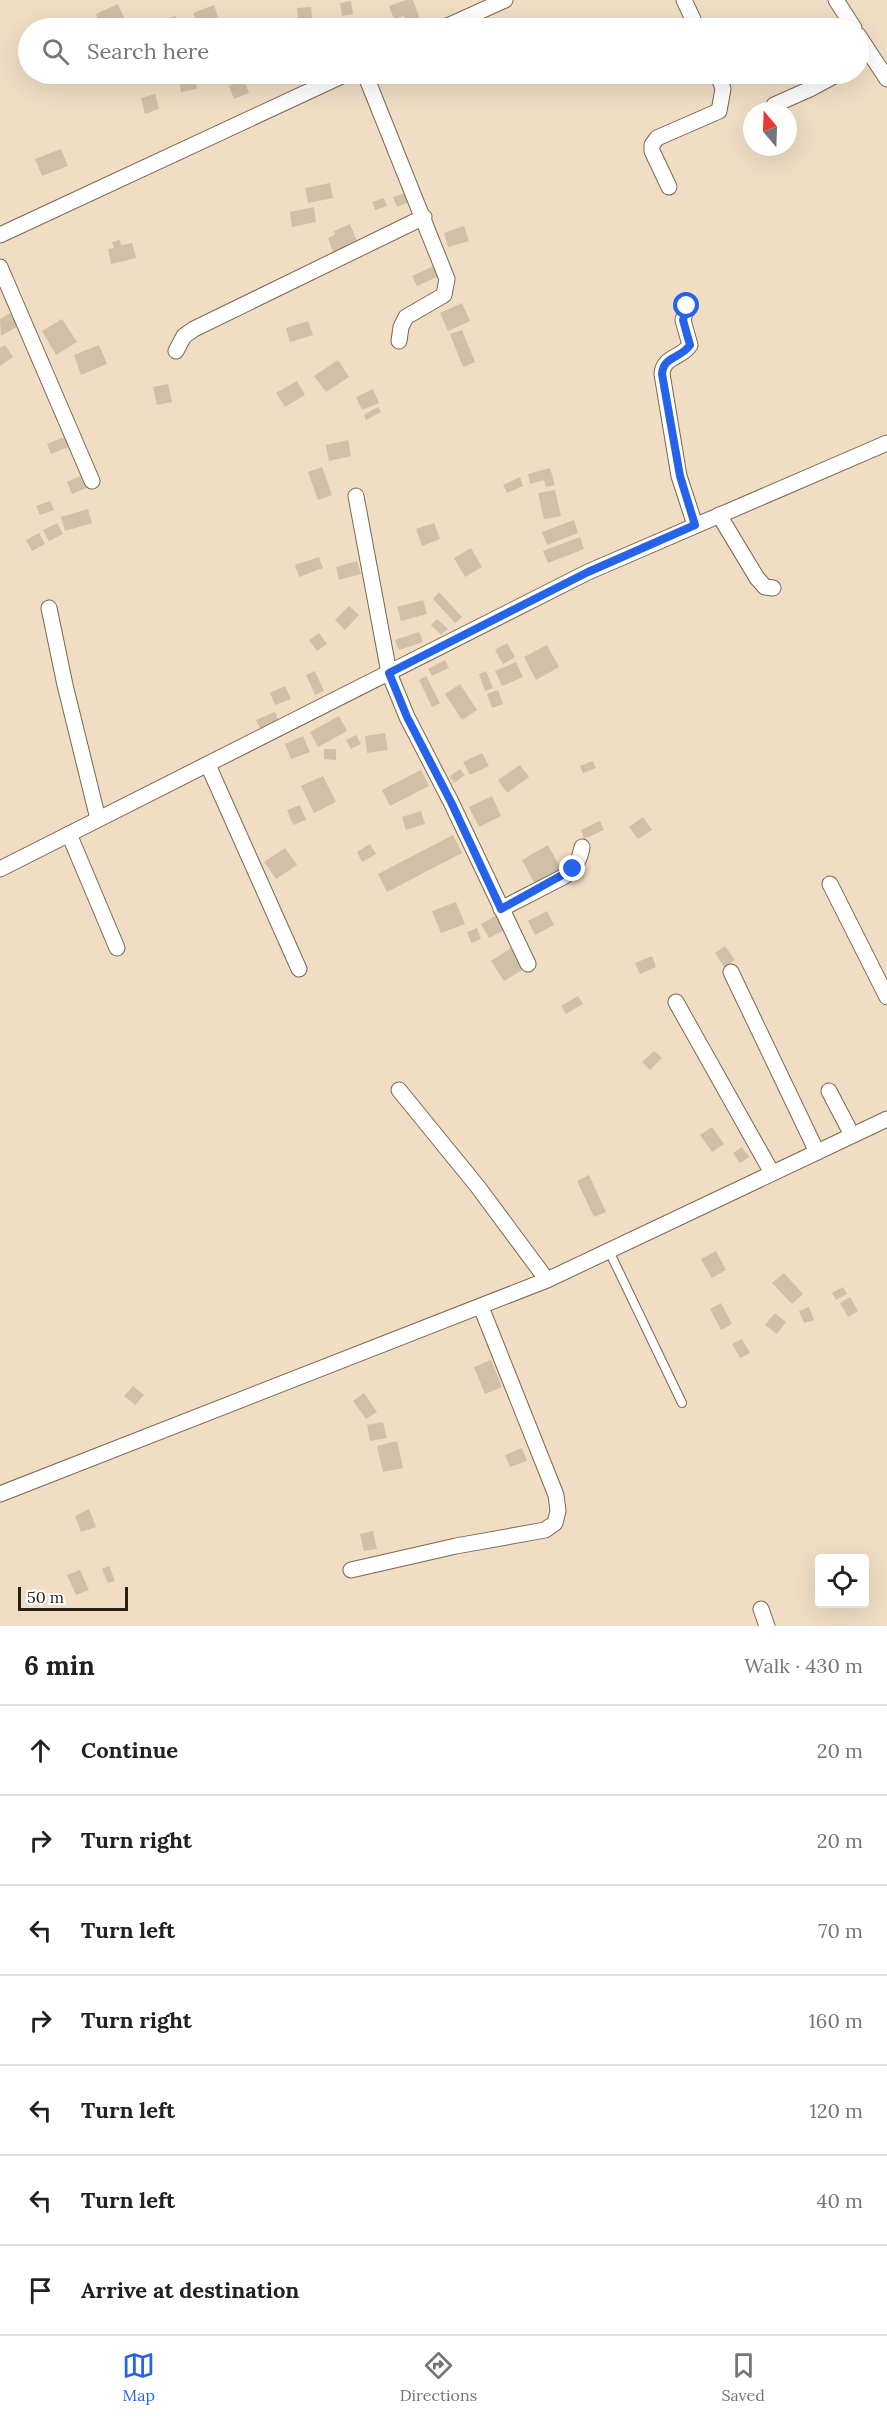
<!DOCTYPE html>
<meta charset="utf-8">
<style>
body{margin:0;font-family:Lora,serif;background:#f6f6f6;color:#202124}
.controls{position:absolute;right:18px;bottom:18px;display:grid;overflow:hidden;border-radius:6px;box-shadow:0 6px 24px #0002}
.controls button{width:54px;height:54px;display:grid;place-items:center;padding:0;border:0;border-bottom:2px solid #e0e0e0;background:#fff;color:#202124;font:30px sans-serif}
.compass{position:absolute;left:743px;top:102px;width:54px;height:54px;border-radius:50%;background:#fff;box-shadow:0 6px 24px #0002;rotate:341deg}
.scale{position:absolute;left:18px;bottom:15px;width:110px;box-sizing:border-box;padding-left:6px;border:3px solid #282118;border-top:0;font-size:16px;line-height:21px;white-space:nowrap;color:#282118;-webkit-text-stroke:4px #fff;paint-order:stroke}
.stop{position:absolute;width:18px;height:18px;margin:-14px;border:4px solid #2563eb;border-radius:50%;background:#fff}
.stop.end{background:#2563eb;border-color:#fff;box-shadow:0 2px 6px #0008}
.list{margin:0;padding:0;list-style:none}
h2{display:flex;justify-content:space-between;align-items:center;height:78px;margin:0;padding:0 24px;font-size:26px}
h2 small{font-size:20px;font-weight:400;color:#757577}
.list li{display:grid;grid-template-columns:39px 1fr auto;gap:18px;align-items:center;box-sizing:border-box;height:90px;padding:0 24px;border-top:2px solid #e0e0e0}
.list b{display:block;font-size:22px;white-space:nowrap}
.list em{font-size:20px;font-style:normal;color:#757577}
.icon{flex:none;width:33px;height:33px;fill:none;stroke:currentColor;stroke-width:2;stroke-linecap:round;stroke-linejoin:round}
.map{position:relative;flex:none;width:887px;height:1626px;overflow:hidden}
.search{position:absolute;background:#fff;box-shadow:0 6px 24px #0002;left:18px;right:18px;top:18px;height:66px;display:flex;align-items:center;gap:15px;box-sizing:border-box;padding:0 21px;border-radius:33px;color:#757577;font-size:22px}
.sheet{height:708px;background:#fff}
nav{display:flex;justify-content:space-around;align-items:center;box-sizing:border-box;height:84px;border-top:2px solid #e0e0e0;background:#fff;font-size:16px;color:#757577}
nav a{display:grid;justify-items:center;gap:3px}
nav .on{color:#2563eb}
.map>svg:first-child{display:block}
.building{fill:#d1bfa7}
.lines{fill:none;stroke-linecap:round;stroke-linejoin:round}
.service-casing{stroke:#796852;stroke-width:10}
.minor-casing{stroke:#796852;stroke-width:17}
.service{stroke:#fff;stroke-width:8}
.minor{stroke:#fff;stroke-width:15}
.route{stroke:#2563eb;stroke-width:8}
</style>
<div class="map">
<svg width="887" height="1626" viewBox="0 0 887 1626">
<rect width="100%" height="100%" fill="#f0ddc4"/>
<!-- building -->
<g class="building">
<path d="M406,0h7l7,20 -14,5 -2,-9 -10,3 -5,-13z"/>
<path d="M351,1l2,13 -11,2 -2,-13z"/>
<path d="M118,4l6,14 -22,10 -6,-14z"/>
<path d="M214,5l4,12 -20,8 -5,-12z"/>
<path d="M311,7l2,21h-14l-2,-20z"/>
<path d="M176,16l1,8 -18,4 -1,-8z"/>
<path d="M195,74l2,15 -16,3 -2,-15z"/>
<path d="M244,80l5,13 -15,6 -5,-13z"/>
<path d="M155,94l4,15 -14,5 -4,-16z"/>
<path d="M61,149l7,17 -26,10 -7,-17z"/>
<path d="M330,183l3,15 -25,5 -3,-15z"/>
<path d="M409,192l3,9 -15,6 -4,-10z"/>
<path d="M384,198l3,8 -12,4 -3,-8z"/>
<path d="M314,207l2,15 -24,5 -2,-15z"/>
<path d="M350,224l8,20 -24,10 -6,-16 7,-3 -1,-4z"/>
<path d="M464,226l5,15 -21,6 -4,-14z"/>
<path d="M120,240l1,5 11,-2 4,15 -25,6 -3,-15 6,-1 -2,-6z"/>
<path d="M434,266l5,10 -22,10 -5,-10z"/>
<path d="M462,303l8,18 -22,10 -8,-18z"/>
<path d="M10,313l8,13 -17,10 -1,-17z"/>
<path d="M62,319l15,23 -21,13 -14,-24z"/>
<path d="M308,321l5,14 -23,7 -4,-14z"/>
<path d="M462,330l13,32 -12,5 -13,-33z"/>
<path d="M5,345l8,12 -13,9v-18z"/>
<path d="M99,345l8,19 -26,11 -7,-20z"/>
<path d="M338,360l11,17 -23,15 -12,-16z"/>
<path d="M297,381l8,14 -20,12 -9,-14z"/>
<path d="M168,384l4,18 -15,3 -4,-18z"/>
<path d="M373,389l6,14 -17,7 -6,-13z"/>
<path d="M378,407l3,5 -15,8 -2,-5z"/>
<path d="M67,436l4,10 -20,8 -4,-10z"/>
<path d="M348,440l3,16 -22,5 -3,-16z"/>
<path d="M322,467l10,28 -14,5 -10,-28z"/>
<path d="M550,468l5,17 -9,2 -2,-7 -14,4 -2,-10z"/>
<path d="M85,474l6,12 -19,8 -5,-12z"/>
<path d="M520,477l3,9 -16,7 -4,-8z"/>
<path d="M555,490l6,26 -17,3 -6,-26z"/>
<path d="M50,501l4,9 -14,5 -4,-9z"/>
<path d="M88,509l4,14 -27,8 -4,-14z"/>
<path d="M574,520l4,13 -31,12 -5,-13z"/>
<path d="M57,523l6,11 -14,7 -6,-11z"/>
<path d="M434,523l6,16 -18,7 -6,-17z"/>
<path d="M39,533l6,11 -13,7 -6,-11z"/>
<path d="M580,537l4,12 -36,14 -5,-12z"/>
<path d="M471,548l11,19 -17,10 -11,-19z"/>
<path d="M319,557l4,11 -24,9 -4,-12z"/>
<path d="M357,561l4,13 -22,6 -3,-13z"/>
<path d="M439,592l23,25 -7,6 -22,-24z"/>
<path d="M423,600l4,14 -26,7 -4,-14z"/>
<path d="M349,606l10,9 -14,15 -10,-10z"/>
<path d="M437,619l11,10 -7,6 -10,-10z"/>
<path d="M419,632l4,10 -24,8 -4,-10z"/>
<path d="M319,633l8,11 -10,7 -8,-11z"/>
<path d="M507,643l8,14 -12,7 -8,-14z"/>
<path d="M547,645l12,22 -23,13 -12,-23z"/>
<path d="M445,660l4,8 -17,8 -4,-7z"/>
<path d="M516,662l7,15 -21,9 -7,-15z"/>
<path d="M315,671l9,20 -9,4 -9,-20z"/>
<path d="M486,671l7,17 -8,3 -6,-17z"/>
<path d="M426,676l14,27 -8,4 -13,-27z"/>
<path d="M460,684l17,26 -15,10 -17,-26z"/>
<path d="M285,686l6,13 -16,6 -5,-12z"/>
<path d="M498,690l5,14 -11,4 -5,-14z"/>
<path d="M275,712l5,13 -18,8 -6,-13z"/>
<path d="M339,716l8,15 -29,16 -8,-15z"/>
<path d="M385,733l3,17 -21,3 -2,-17z"/>
<path d="M356,735l5,9 -10,5 -5,-9z"/>
<path d="M303,736l7,16 -19,7 -6,-15z"/>
<path d="M324,749h12v11l-12,-1z"/>
<path d="M482,753l7,13 -19,9 -7,-13z"/>
<path d="M593,761l3,7 -13,5 -3,-7z"/>
<path d="M520,765l9,12 -22,16 -9,-13z"/>
<path d="M460,769l5,6 -11,8 -4,-7z"/>
<path d="M421,770l8,16 -39,20 -8,-16z"/>
<path d="M323,776l13,26 -22,11 -13,-27z"/>
<path d="M492,796l9,20 -22,11 -10,-20z"/>
<path d="M300,805l6,15 -13,5 -6,-15z"/>
<path d="M421,811l4,13 -19,6 -4,-13z"/>
<path d="M643,817l9,13 -14,9 -9,-12z"/>
<path d="M600,821l4,9 -20,9 -3,-9z"/>
<path d="M453,835l9,18 -75,39 -9,-18z"/>
<path d="M370,844l6,10 -14,8 -5,-10z"/>
<path d="M548,845l14,26 -26,15 -14,-26z"/>
<path d="M285,848l12,17 -21,14 -12,-17z"/>
<path d="M456,902l9,22 -24,9 -9,-22z"/>
<path d="M547,911l7,14 -19,10 -7,-14z"/>
<path d="M499,914l7,15 -17,9 -8,-14z"/>
<path d="M477,928l4,11 -10,4 -4,-11z"/>
<path d="M725,946l10,14 -11,7 -9,-14z"/>
<path d="M511,948l13,21 -20,12 -13,-20z"/>
<path d="M652,956l4,11 -16,7 -5,-11z"/>
<path d="M578,996l5,8 -17,10 -5,-8z"/>
<path d="M654,1051l8,7 -12,12 -8,-8z"/>
<path d="M712,1127l12,17 -12,8 -12,-17z"/>
<path d="M742,1147l7,10 -9,6 -7,-10z"/>
<path d="M589,1175l17,37 -12,5 -17,-36z"/>
<path d="M716,1251l10,19 -14,8 -11,-19z"/>
<path d="M784,1273l19,21 -11,10 -20,-21z"/>
<path d="M843,1287l4,7 -11,6 -4,-7z"/>
<path d="M850,1297l8,14 -10,6 -8,-14z"/>
<path d="M721,1303l11,21 -11,6 -11,-21z"/>
<path d="M809,1307l5,13 -10,3 -5,-12z"/>
<path d="M775,1313l11,9 -9,12 -12,-9z"/>
<path d="M742,1339l8,14 -10,5 -8,-14z"/>
<path d="M491,1360l11,27 -17,7 -11,-27z"/>
<path d="M133,1386l11,9 -9,10 -11,-9z"/>
<path d="M364,1393l13,19 -11,7 -13,-18z"/>
<path d="M383,1422l4,16 -17,3 -3,-16z"/>
<path d="M397,1441l6,27 -20,4 -6,-26z"/>
<path d="M522,1448l5,13 -17,6 -5,-12z"/>
<path d="M89,1509l7,18 -15,5 -6,-16z"/>
<path d="M373,1531l4,18 -13,2 -4,-17z"/>
<path d="M109,1566l6,15 -7,2 -6,-14z"/>
<path d="M80,1570l9,20 -13,5 -9,-20z"/>
</g>
<g class="lines">
<!-- service casing -->
<g class="service-casing">
<path id="service" d="M609,1251l73,152"/>
</g>
<!-- minor casing -->
<g class="minor-casing">
<g id="minor">
<path d="M684,0l13,28"/>
<path d="M836,0l18,28"/>
<path d="M443,28l62,-28"/>
<path d="M858,35l29,44"/>
<path d="M365,74l82,205 -3,16 -38,22 -5,10 -2,14"/>
<path d="M774,105l36,-16 28,-15"/>
<path d="M669,187l-17,-36v-6l5,-7 62,-27 4,-22 -5,-15"/>
<path d="M0,235l346,-161"/>
<path d="M0,267l92,214"/>
<path d="M687,306l-4,14 7,25c-8,13 -27,11 -28,29l17,102 16,49"/>
<path d="M176,351l8,-15 10,-7 230,-112"/>
<path d="M356,496l33,177 18,44 44,85 77,162"/>
<path d="M719,515l38,63 8,9 8,1"/>
<path d="M49,608l16,77 33,134"/>
<path d="M208,765l91,204"/>
<path d="M69,834l48,114"/>
<path d="M0,869l588,-297 299,-129"/>
<path d="M830,884l57,113"/>
<path d="M501,909l64,-33c10,-9 15,-16 17,-29"/>
<path d="M731,972l86,180"/>
<path d="M676,1002l96,171"/>
<path d="M399,1090l79,97 69,93"/>
<path d="M829,1091l23,44"/>
<path d="M0,1494l547,-214 340,-161"/>
<path d="M351,1570l105,-24 89,-16 10,-7 3,-12 -2,-16 -75,-188"/>
<path d="M761,1609l6,17"/>
</g>
</g>
<!-- service -->
<use href="#service" class="service"/>
<!-- minor -->
<use href="#minor" class="minor"/>
</g>
<g class="lines">
<!-- route -->
<path class="route" d="M573,869l-72,40 -50,-107 -44,-85 -18,-44 199,-101 107,-47 -15,-49 -18,-102c1,-18 20,-16 28,-29l-7,-25 4,-14"/>
</g>
</svg>
<div class="controls">
<button><svg class="icon" aria-label="locate" viewBox="0 0 24 24"><circle cx="12" cy="12" r="6"/><path d="M12 2v4M12 18v4M2 12h4M18 12h4"/></svg></button>
</div>
<svg class="compass" viewBox="-18 -18 36 36"><path d="M0-13l5 13h-10z" fill="#e53935"/><path d="M0 13l5-13h-10z" fill="#757577"/></svg>
<div class="scale">50 m</div>
<div class="stop" style="left:687px;top:306px"></div>
<div class="stop end" style="left:573px;top:869px"></div>
<div class="search"><svg class="icon" aria-label="search" viewBox="0 0 24 24"><circle cx="10" cy="10" r="6"/><path d="M15 15l6 6"/></svg>Search here</div>
</div>
<section class="sheet">
<h2>6 min<small>Walk · 430 m</small></h2>
<ul class="list">
<li><svg class="icon" aria-label="ahead" viewBox="0 0 24 24"><path d="M12 20V5M6 11l6-6 6 6"/></svg><div><b>Continue</b></div><em>20 m</em></li>
<li><svg class="icon" aria-label="right" viewBox="0 0 24 24"><path d="M7 20v-9h11M14 6l5 5-5 5"/></svg><div><b>Turn right</b></div><em>20 m</em></li>
<li><svg class="icon" aria-label="left" viewBox="0 0 24 24"><path d="M17 20v-9H6M10 6l-5 5 5 5"/></svg><div><b>Turn left</b></div><em>70 m</em></li>
<li><svg class="icon" aria-label="right" viewBox="0 0 24 24"><path d="M7 20v-9h11M14 6l5 5-5 5"/></svg><div><b>Turn right</b></div><em>160 m</em></li>
<li><svg class="icon" aria-label="left" viewBox="0 0 24 24"><path d="M17 20v-9H6M10 6l-5 5 5 5"/></svg><div><b>Turn left</b></div><em>120 m</em></li>
<li><svg class="icon" aria-label="left" viewBox="0 0 24 24"><path d="M17 20v-9H6M10 6l-5 5 5 5"/></svg><div><b>Turn left</b></div><em>40 m</em></li>
<li><svg class="icon" aria-label="arrive" viewBox="0 0 24 24"><path d="M6 21V4h12l-3 4 3 4H6"/></svg><div><b>Arrive at destination</b></div></li>
</ul>
</section>
<nav>
<a class="on"><svg class="icon" aria-label="map" viewBox="0 0 24 24"><path d="M3 6l6-2 6 2 6-2v14l-6 2-6-2-6 2zM9 4v14M15 6v14"/></svg>Map</a>
<a><svg class="icon" aria-label="directions" viewBox="0 0 24 24"><path d="M12 3l9 9-9 9-9-9zM9 14v-3h6M13 9l2 2-2 2"/></svg>Directions</a>
<a><svg class="icon" aria-label="saved" viewBox="0 0 24 24"><path d="M7 4h10v16l-5-4-5 4z"/></svg>Saved</a>
</nav>
